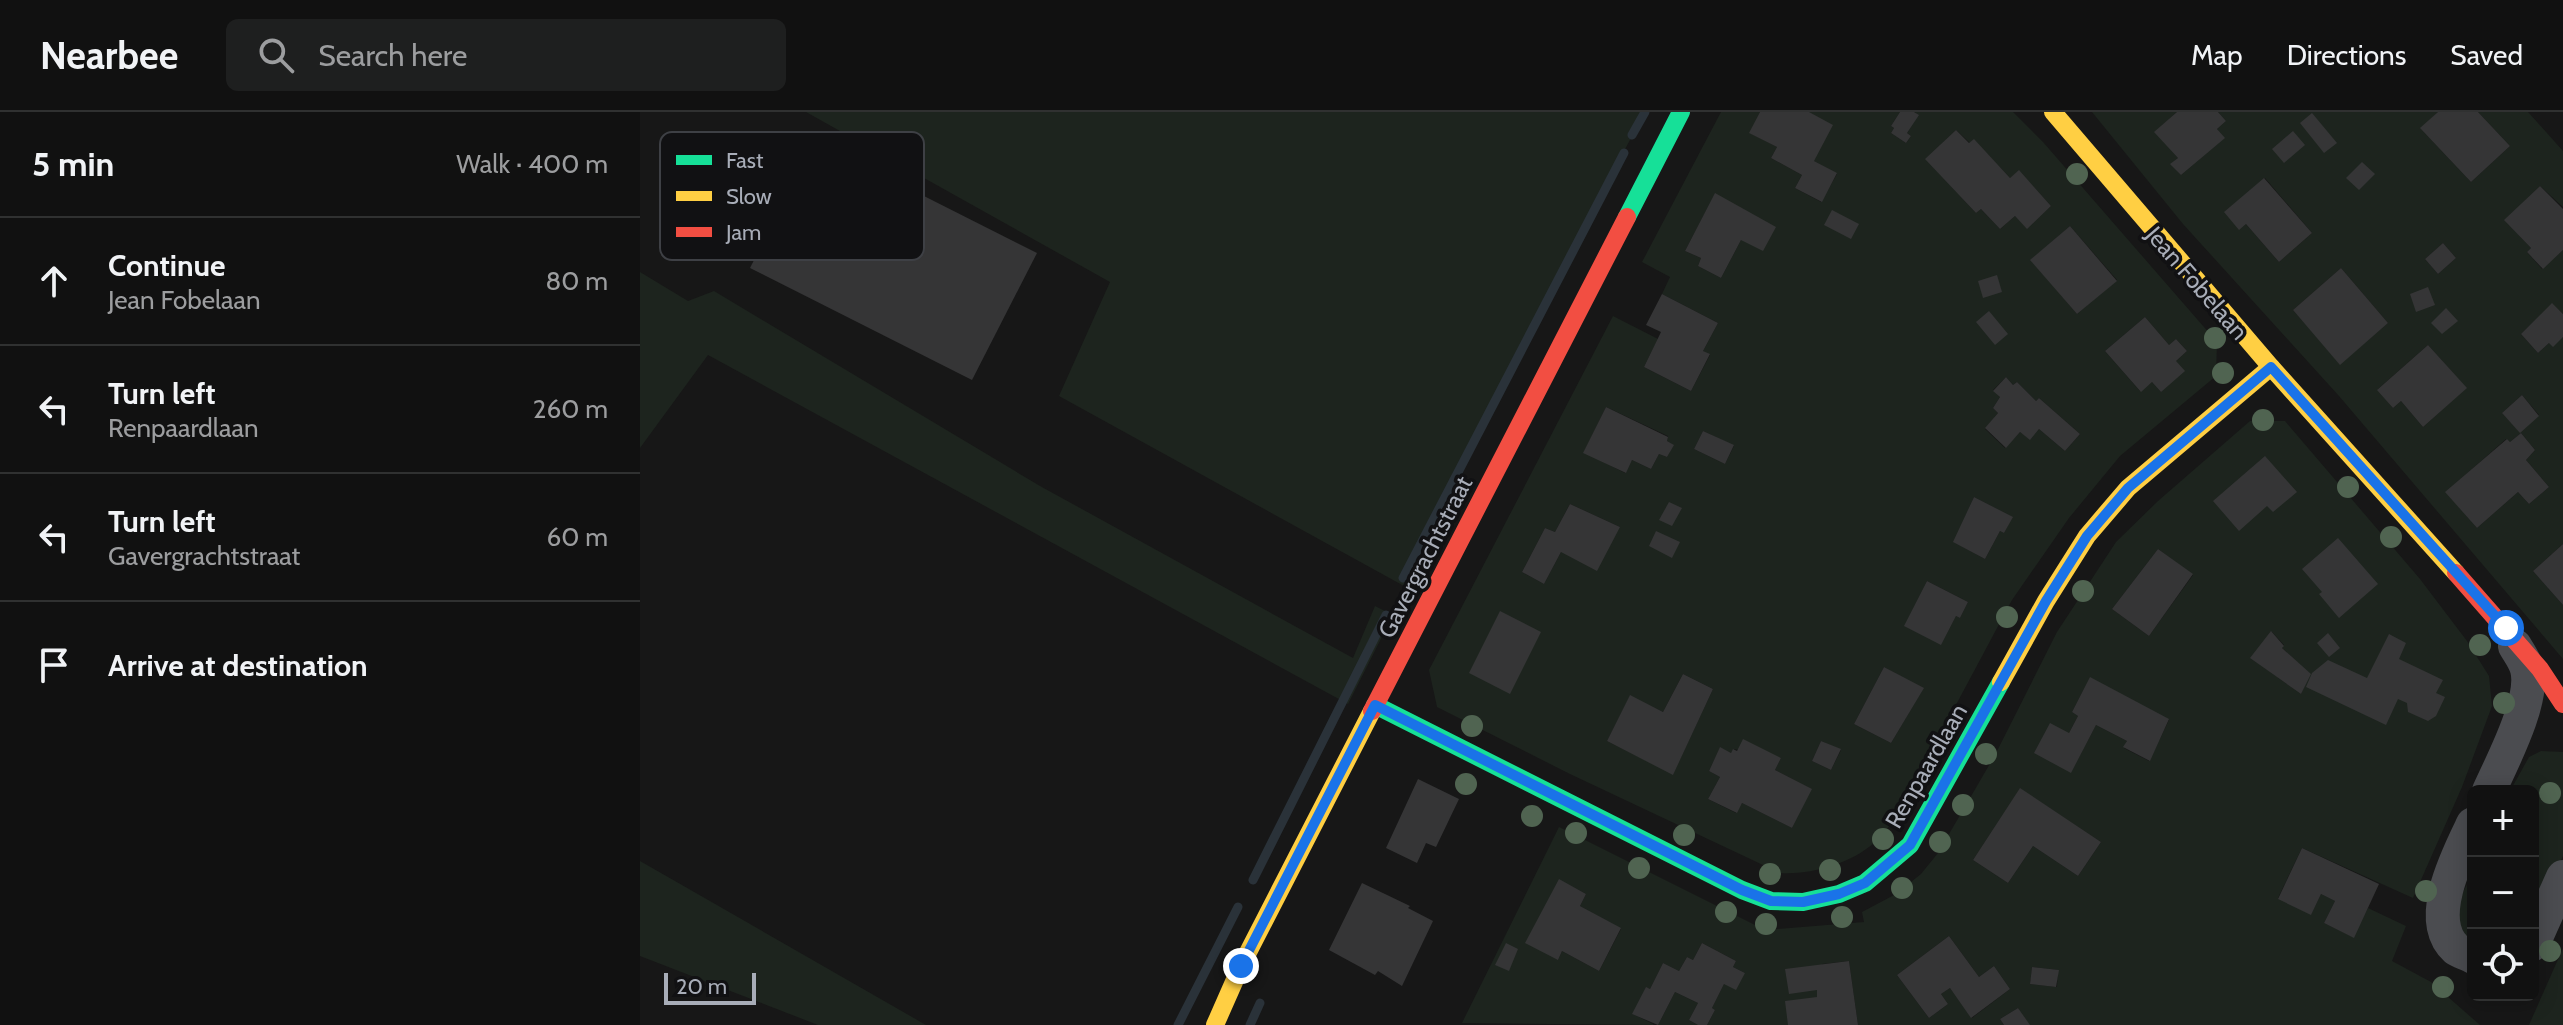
<!DOCTYPE html>
<meta charset="utf-8">
<style>
body{margin:0;font-family:Cabin,sans-serif;background:#1e1f1f;color:#f1f3f6}
.controls{position:absolute;right:24px;bottom:24px;display:grid;overflow:hidden;border-radius:12px;box-shadow:0 4px 20px #0003}
.controls button{width:72px;height:72px;display:grid;place-items:center;padding:0;border:0;border-bottom:2px solid #303131;background:#111;color:#f1f3f6;font:40px sans-serif}
.scale{position:absolute;left:24px;bottom:20px;width:92px;box-sizing:border-box;padding-left:8px;border:4px solid #a8adb8;border-top:0;font-size:22px;line-height:28px;white-space:nowrap;color:#a8adb8;-webkit-text-stroke:6px #111113;paint-order:stroke}
.stop{position:absolute;width:24px;height:24px;margin:-18px;border:6px solid #1a73e8;border-radius:50%;background:#fff}
.stop.end{background:#1a73e8;border-color:#fff;box-shadow:0 2px 8px #0008}
.list{margin:0;padding:0;list-style:none}
h2{display:flex;justify-content:space-between;align-items:center;height:104px;margin:0;padding:0 32px;font-size:34px}
h2 small{font-size:26px;font-weight:400;color:#9c9d9f}
.list li{display:grid;grid-template-columns:52px 1fr auto;gap:24px;align-items:center;box-sizing:border-box;height:128px;padding:0 32px;border-top:2px solid #303131}
.list b{display:block;font-size:30px;white-space:nowrap}
.list p{margin:0;font-size:26px;white-space:nowrap;color:#9c9d9f}
.list em{font-size:26px;font-style:normal;color:#9c9d9f}
.icon{flex:none;width:44px;height:44px;fill:none;stroke:currentColor;stroke-width:2;stroke-linecap:round;stroke-linejoin:round}
.map{position:relative;flex:none;width:1923px;height:913px;overflow:hidden}
header{display:flex;align-items:center;gap:48px;box-sizing:border-box;height:112px;padding:0 40px;background:#111;border-bottom:2px solid #303131}
header strong{font-size:38px}
nav{display:flex;gap:44px;margin-inline-start:auto;font-size:28px}
.search{width:560px;height:72px;background:#1e1f1f;display:flex;align-items:center;gap:20px;box-sizing:border-box;padding:0 28px;border-radius:12px;color:#9c9d9f;font-size:30px}
main{display:flex}
aside{flex:1;background:#111}
.map>svg:first-child{display:block}
.green{fill:#1d241e;fill-rule:evenodd}
.lines{fill:none;stroke-linecap:round;stroke-linejoin:round}
.stream{stroke:#2a3239;stroke-width:9}
.building{fill:#353536}
.street{stroke:#4b4c50;stroke-width:34}
.fast{stroke:#16e098;stroke-width:18}
.slow{stroke:#ffcf43;stroke-width:18}
.jam{stroke:#f24e42;stroke-width:18}
.tree{fill:#506451}
.route{stroke:#1a73e8;stroke-width:10}
.labels{text-anchor:middle;dominant-baseline:central;stroke-width:7;stroke-linejoin:round;paint-order:stroke}
.street-label{font-size:24px;fill:#a8adb8;stroke:#111113}
.key{fill:#111113;stroke:#3e4045;stroke-width:2}
.key-label{font-size:22px;fill:#a8adb8}
</style>
<header>
<strong>Nearbee</strong>
<div class="search"><svg class="icon" aria-label="search" viewBox="0 0 24 24"><circle cx="10" cy="10" r="6"/><path d="M15 15l6 6"/></svg>Search here</div>
<nav><a>Map</a><a>Directions</a><a>Saved</a></nav>
</header>
<main>
<aside>
<h2>5 min<small>Walk · 400 m</small></h2>
<ul class="list">
<li><svg class="icon" aria-label="ahead" viewBox="0 0 24 24"><path d="M12 20V5M6 11l6-6 6 6"/></svg><div><b>Continue</b><p>Jean Fobelaan</p></div><em>80 m</em></li>
<li><svg class="icon" aria-label="left" viewBox="0 0 24 24"><path d="M17 20v-9H6M10 6l-5 5 5 5"/></svg><div><b>Turn left</b><p>Renpaardlaan</p></div><em>260 m</em></li>
<li><svg class="icon" aria-label="left" viewBox="0 0 24 24"><path d="M17 20v-9H6M10 6l-5 5 5 5"/></svg><div><b>Turn left</b><p>Gavergrachtstraat</p></div><em>60 m</em></li>
<li><svg class="icon" aria-label="arrive" viewBox="0 0 24 24"><path d="M6 21V4h12l-3 4 3 4H6"/></svg><div><b>Arrive at destination</b></div></li>
</ul>
</aside>
<div class="map">
<svg width="1923" height="913" viewBox="0 0 1923 913">
<rect width="100%" height="100%" fill="#171717"/>
<!-- green -->
<g class="green">
<path d="M166,0h839l-86,160 -155,314 -345,-190 51,-114z"/>
<path d="M1081,0h39l-10,21 27,14 -6,11 31,17 -7,13 26,14 16,-28 -23,-13 -5,-49h91l-9,14 3,2 -3,5 15,10 5,-7 -4,-3 11,-18 -4,-3h99l30,30 174,200 -1,34 -96,80 -51,62 -57,82 -117,219c-7,8 -13,17 -21,24 -24,21 -63,32 -94,30l-210,-99 -133,-67 -8,-37 184,-354 45,23 -14,28 47,24 19,-36 -7,-4 15,-28 -56,-29 8,-17 -28,-15zM1316,18l14,13 4,-3 36,38 9,-7 32,35 -24,22 -12,-12 -15,13 -19,-20 -5,4 -50,-54zM1075,82l26,46 -20,38 -23,-12 3,-8 -16,-7zM1430,114l47,54 -40,34 -46,-54zM1505,205l24,28 7,-6 11,12 -11,10 -15,31 -9,-10 -12,9 -35,-40zM1366,265l7,8 4,-3 19,19 3,-3 41,36 -15,17 -26,-22 -9,10 -10,-7 -15,16 -20,-19 13,-16 -5,-5 7,-11 -7,-7zM966,295l62,29 -1,5 6,4 -6,12 -8,-3 -8,15 -19,-9 -7,13 -41,-21zM1063,319l31,15 -9,18 -31,-15zM1334,385l38,20 -8,16 -4,-2 -15,28 -31,-17zM930,392l50,23 -59,25 -17,32 -22,-12 23,-44 10,4zM1287,469l41,21 -8,16 -4,-2 -15,28 -36,-18zM1244,555l39,22 -32,54 -37,-19zM1043,562l30,15 -40,85 -66,-33 23,-45 33,16zM1181,629l20,9 -10,20 -19,-9zM1080,636l11,5 3,-4 47,9 -6,12 36,19 -19,39 -50,-25 -6,10 -28,-14 12,-22 -11,-6z"/>
<path d="M1452,0h85l-22,20 23,26 -7,6 10,11 43,-37 -7,-9 9,-8 -8,-9h220l-17,17 50,53 39,-36 -32,-34h50l35,39v56l-23,-21 -35,34 26,28 -4,4 15,17 21,-19v64l-11,-10 -31,30 17,19 11,-10 14,-6v207l-30,27 30,34v54l-224,-263 -156,-172zM1625,66l47,55 -33,29 -33,-38 -7,5 -14,-17zM1803,131l13,15 -18,16 -13,-15zM1701,156l47,55 -48,41 -47,-54zM1788,233l38,43 -43,39 -22,-26 -8,7 -15,-19zM1882,283l17,20 -19,17 -18,-19zM1881,321l14,17 -9,10 23,27 -20,17 -11,-12 -41,36 -31,-36 60,-53 4,3z"/>
<path d="M0,160l48,29 26,-10 326,195 313,172 22,-52 18,9 -45,89 -640,-349 -68,93z"/>
<path d="M1610,309h35l135,158 47,62 22,35 3,30 -30,81 -49,111 -111,-50 -24,50 33,16 10,-20 14,7 -11,22 29,14 15,-29 38,18 -14,35 39,21 49,43h-452l-10,-17 -18,11 4,6h-146l-9,-64 -27,3 4,25 -9,1v7l-29,28h-81l8,-15 -3,-2 12,-24 21,-11 -12,-6 3,-6 -34,-18 -9,17 -6,-3 -8,14 -16,-8 -13,26 -4,-1 -13,26 22,11 -193,-2 97,-196 206,103 99,-8 -2,-10 34,-18 25,-20 17,-21 57,-98 62,-123 59,-90 42,-41zM1518,437l35,26 -44,61 -37,-27zM1632,520l12,13 -2,3 28,26 -9,20 -50,-36zM1450,566l79,42 -20,41 -25,-13 3,-7 -31,-16 -25,47 -2,-39 9,-17 -6,-4zM1380,677l81,53 -23,34 -45,-30 -25,37 -35,-23zM919,768l27,14 -6,12 41,23 -22,42 -37,-20 -4,9zM1309,824l30,41 15,-11 16,23 -38,29 -22,-30 -9,6 7,10 -19,14 -32,-43zM1392,855l26,3 -1,17 -27,-3z"/>
<path d="M1901,639l22,1v104l-30,64v-129h-23l19,-34z"/>
<path d="M0,749l286,164h-108l-178,-69z"/>
<path d="M1833,760v74c-28,-28 -15,-42 0,-74z"/>
<path d="M1923,836v77h-34z"/>
<path d="M1035,880l23,11 -9,17 9,5h-40z"/>
</g>
<g class="lines">
<!-- stream -->
<g class="stream">
<path d="M992,23l13,-23"/>
<path d="M763,466l221,-425"/>
<path d="M613,768l133,-265"/>
<path d="M538,913l60,-118"/>
<path d="M610,913l10,-22"/>
</g>
</g>
<!-- building -->
<g class="building">
<path d="M1120,0h49l24,13 -19,36 23,12 -15,29 -27,-14 7,-13 -31,-17 6,-11 -28,-14z"/>
<path d="M1260,0h14l5,3 -12,18 4,3 -5,7 -15,-10 3,-5 -3,-2z"/>
<path d="M1537,0h41l8,9 -9,8 8,9 -44,37 -11,-11 8,-6 -24,-26z"/>
<path d="M1798,0h40l32,34 -39,36 -51,-54z"/>
<path d="M1672,1l25,30 -13,10 -24,-30z"/>
<path d="M1316,18l13,13 5,-4 36,39 9,-8 32,36 -24,23 -12,-13 -15,13 -19,-20 -5,4 -51,-54z"/>
<path d="M1653,19l12,14 -21,18 -12,-14z"/>
<path d="M175,29l222,112 -65,127 -222,-112z"/>
<path d="M1722,50l13,12 -16,16 -13,-12z"/>
<path d="M1624,66l48,55 -33,29 -33,-38 -7,6 -15,-18z"/>
<path d="M1900,74l23,23v41l-20,19 -16,-17 4,-4 -27,-28z"/>
<path d="M1075,81l61,34 -13,24 -22,-11 -20,38 -23,-12 3,-8 -16,-7z"/>
<path d="M1192,98l27,14 -8,15 -27,-14z"/>
<path d="M1430,114l47,55 -40,33 -47,-54z"/>
<path d="M1803,131l13,15 -18,16 -13,-15z"/>
<path d="M1701,156l47,55 -48,42 -47,-55z"/>
<path d="M1357,163l5,17 -19,6 -5,-17z"/>
<path d="M1788,175l7,18 -19,7 -6,-18z"/>
<path d="M1022,182l56,29 -15,28 7,3 -19,37 -47,-24 17,-35 -15,-7z"/>
<path d="M1912,191l11,11v23l-10,10 -4,-4 -11,10 -17,-19z"/>
<path d="M1806,196l12,13 -16,13 -11,-11z"/>
<path d="M1349,199l19,23 -13,11 -19,-23z"/>
<path d="M1505,205l24,28 7,-6 11,12 -11,10 9,10 -24,21 -9,-10 -11,10 -36,-41z"/>
<path d="M1788,233l39,43 -44,39 -22,-26 -8,7 -16,-18z"/>
<path d="M1366,265l7,8 4,-3 19,19 3,-3 41,36 -15,17 -26,-22 -9,11 -10,-8 -14,16 -21,-20 13,-15 -5,-5 7,-11 -7,-6z"/>
<path d="M1882,283l17,21 -19,17 -18,-20z"/>
<path d="M966,295l62,30 -1,4 7,4 -7,12 -8,-3 -8,15 -19,-9 -6,13 -43,-20z"/>
<path d="M1063,319l31,14 -9,19 -31,-15z"/>
<path d="M1881,321l14,17 -9,10 23,27 -20,17 -11,-12 -41,36 -32,-36 62,-53 3,3z"/>
<path d="M1625,344l32,36 -24,20 -6,-6 -28,25 -26,-30z"/>
<path d="M1334,385l39,20 -9,16 -4,-2 -15,28 -32,-17z"/>
<path d="M1029,390l13,6 -10,18 -13,-6z"/>
<path d="M930,392l50,23 -23,44 -36,-19 -17,32 -22,-12 23,-44 10,4z"/>
<path d="M1016,419l24,11 -8,16 -23,-12z"/>
<path d="M1698,426l40,46 -39,34 -20,-24 3,-2 -20,-23z"/>
<path d="M1923,432v61l-30,-34z"/>
<path d="M1518,437l35,25 -44,62 -37,-27z"/>
<path d="M1287,469l41,21 -8,16 -4,-2 -15,29 -37,-19z"/>
<path d="M860,499l41,21 -31,62 -41,-21z"/>
<path d="M1631,519l13,15 -2,2 29,26 -10,20 -51,-36z"/>
<path d="M1688,521l12,15 -11,9 -12,-14z"/>
<path d="M1749,522l17,9 -7,16 44,21 -7,13 9,4 -9,19 -8,5 -20,-9 -1,-9 -9,-4 -12,26 -80,-38 6,-14 16,-13 39,18z"/>
<path d="M1244,555l40,21 -33,55 -37,-19z"/>
<path d="M1043,562l30,15 -40,86 -66,-34 23,-46 33,17z"/>
<path d="M1450,565l79,42 -19,42 -27,-14 4,-6 -31,-16 -25,48 -37,-20 16,-30 19,10 9,-17 -6,-4z"/>
<path d="M1103,627l38,19 -6,12 37,19 -20,39 -50,-25 -5,10 -29,-14 12,-22 -11,-6 11,-24 11,6 2,-4 4,2z"/>
<path d="M1181,629l20,8 -10,21 -19,-9z"/>
<path d="M778,667l41,20 -23,48 -10,-4 -9,20 -31,-15z"/>
<path d="M1380,676l81,54 -23,34 -45,-30 -25,37 -35,-23z"/>
<path d="M1662,736l77,36 -25,54 -30,-15 11,-22 -14,-7 -10,21 -33,-16z"/>
<path d="M919,767l27,15 -6,12 41,22 -22,43 -37,-20 -4,9 -33,-17z"/>
<path d="M722,771l48,23 -2,2 25,13 -31,65 -24,-15 -3,4 -46,-25z"/>
<path d="M1309,824l30,41 15,-11 16,23 -39,29 -21,-30 -9,6 7,10 -19,14 -32,-43z"/>
<path d="M866,831l12,6 -9,22 -14,-6z"/>
<path d="M1062,831l34,18 -3,6 12,6 -9,17 -12,-6 -12,24 3,2 -8,15h-9l-9,-5 9,-17 -23,-11 -17,33 -26,-11 14,-27 4,2 13,-26 16,8 8,-14 6,3z"/>
<path d="M1209,849l9,64h-70l-3,-24 32,-4v-7l-28,4 -4,-25z"/>
<path d="M1392,855l27,3 -3,17 -26,-3z"/>
<path d="M1378,896l12,17h-26l-4,-6z"/>
</g>
<g class="lines">
<!-- street -->
<g class="street">
<path d="M1849,679c13,-29 46,-91 38,-122 -2,-8 -8,-16 -12,-23"/>
<path d="M1833,712c-15,31 -49,96 -17,125 4,3 12,5 17,8"/>
<path d="M1893,832l30,-67"/>
</g>
<!-- fast -->
<g class="fast">
<path d="M987,105l54,-105"/>
<path d="M735,593l367,185 29,11 32,1 36,-8 26,-11 45,-38 91,-163"/>
</g>
<!-- slow -->
<g class="slow">
<path d="M1413,0l218,255 185,206"/>
<path d="M1361,570l45,-81 41,-65 41,-48 143,-121"/>
<path d="M575,913l26,-59 131,-255"/>
</g>
<!-- jam -->
<g class="jam">
<path d="M1816,461l84,96 23,35"/>
<path d="M732,599l255,-494"/>
</g>
</g>
<!-- trees -->
<g class="tree">
<circle cx="1437" cy="62" r="11"/>
<circle cx="1575" cy="226" r="11"/>
<circle cx="1583" cy="261" r="11"/>
<circle cx="1623" cy="308" r="11"/>
<circle cx="1708" cy="375" r="11"/>
<circle cx="1751" cy="425" r="11"/>
<circle cx="1443" cy="479" r="11"/>
<circle cx="1367" cy="505" r="11"/>
<circle cx="1840" cy="533" r="11"/>
<circle cx="1864" cy="591" r="11"/>
<circle cx="832" cy="614" r="11"/>
<circle cx="1346" cy="642" r="11"/>
<circle cx="826" cy="672" r="11"/>
<circle cx="1910" cy="681" r="11"/>
<circle cx="1323" cy="693" r="11"/>
<circle cx="892" cy="704" r="11"/>
<circle cx="936" cy="721" r="11"/>
<circle cx="1044" cy="723" r="11"/>
<circle cx="1243" cy="727" r="11"/>
<circle cx="1300" cy="730" r="11"/>
<circle cx="999" cy="756" r="11"/>
<circle cx="1190" cy="758" r="11"/>
<circle cx="1130" cy="762" r="11"/>
<circle cx="1262" cy="776" r="11"/>
<circle cx="1786" cy="779" r="11"/>
<circle cx="1086" cy="800" r="11"/>
<circle cx="1202" cy="805" r="11"/>
<circle cx="1126" cy="812" r="11"/>
<circle cx="1910" cy="839" r="11"/>
<circle cx="1803" cy="875" r="11"/>
</g>
<g class="lines">
<!-- route -->
<path class="route" d="M601,854l134,-261 367,185 29,11 32,1 36,-8 26,-11 45,-38 136,-244 41,-65 41,-48 143,-121 235,261"/>
</g>
<g class="labels">
<!-- street labels -->
<g class="street-label">
<text transform="translate(1557 171) rotate(49)">Jean Fobelaan</text>
<text transform="translate(785 445) rotate(-63)">Gavergrachtstraat</text>
<text transform="translate(1286 654) rotate(-60)">Renpaardlaan</text>
</g>
</g>
<!-- legend -->
<rect x="20" y="20" width="264" height="128" rx="12" class="key"/>
<rect x="36" y="43" width="36" height="10" fill="#16e098"/>
<rect x="36" y="79" width="36" height="10" fill="#ffcf43"/>
<rect x="36" y="115" width="36" height="10" fill="#f24e42"/>
<g class="key-label">
<text x="86" y="56">Fast</text>
<text x="86" y="92">Slow</text>
<text x="86" y="128">Jam</text>
</g>
</svg>
<div class="controls">
<button>+</button>
<button>−</button>
<button><svg class="icon" aria-label="locate" viewBox="0 0 24 24"><circle cx="12" cy="12" r="6"/><path d="M12 2v4M12 18v4M2 12h4M18 12h4"/></svg></button>
</div>
<div class="scale">20 m</div>
<div class="stop" style="left:1866px;top:516px"></div>
<div class="stop end" style="left:601px;top:854px"></div>
</div>
</main>
